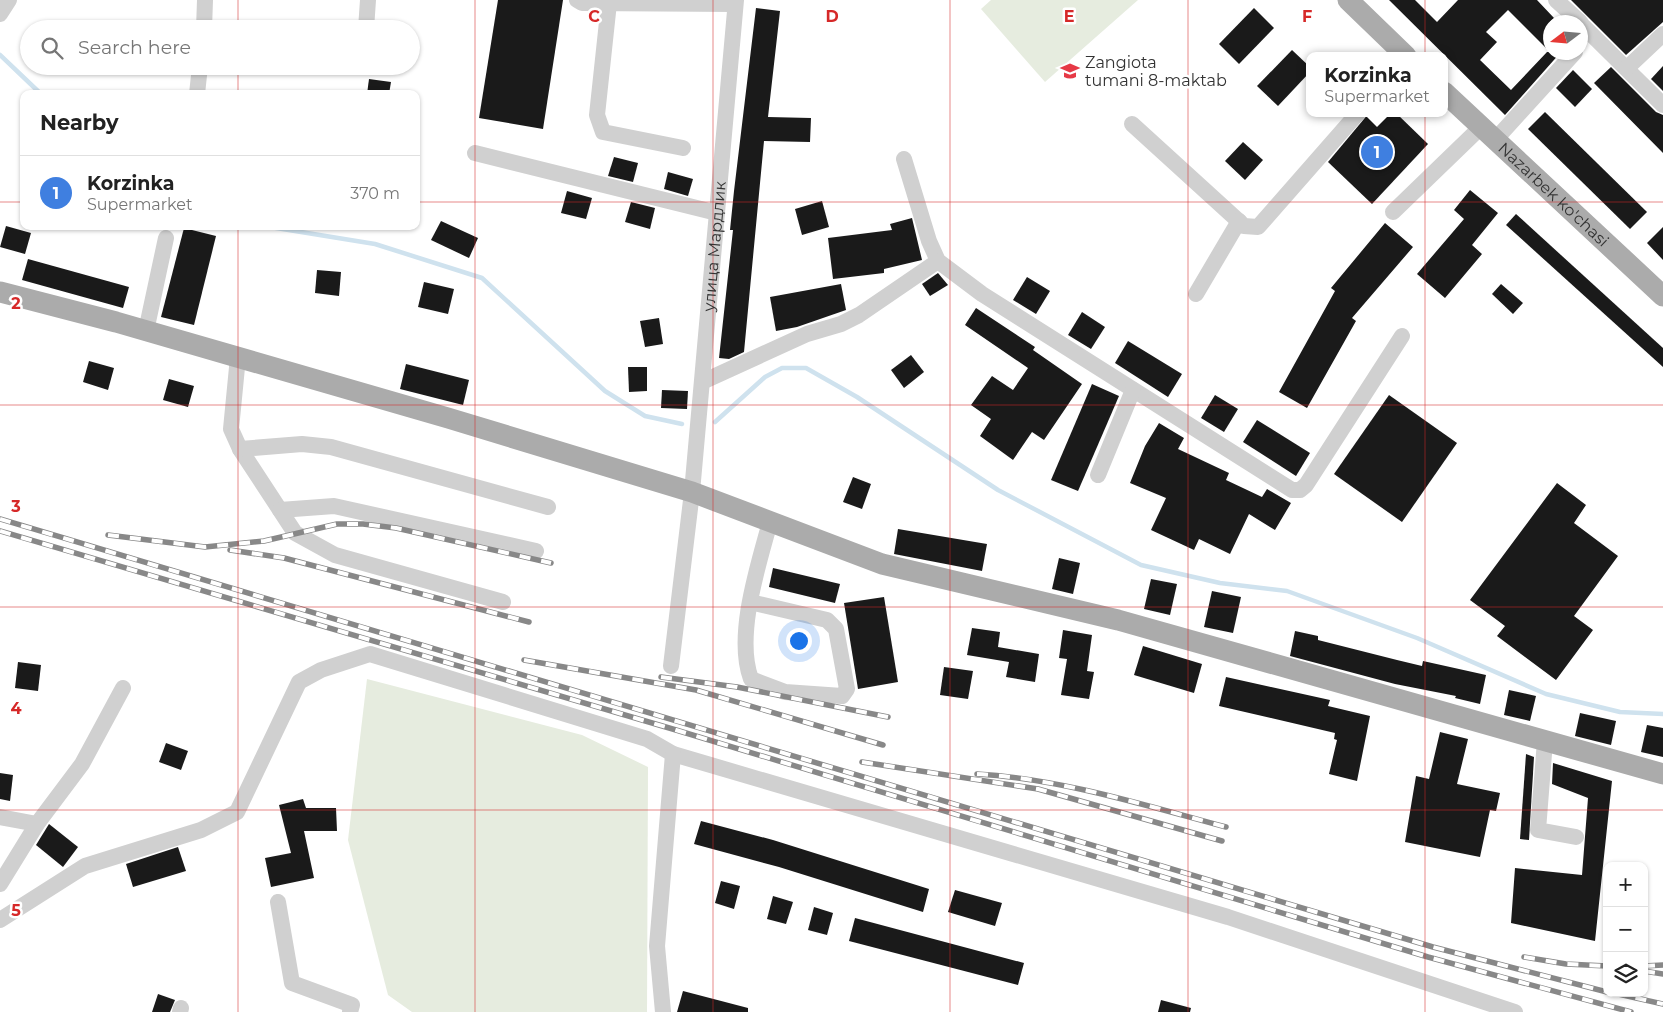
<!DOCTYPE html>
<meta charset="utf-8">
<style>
body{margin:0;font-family:Montserrat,sans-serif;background:#f2f2f2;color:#222}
.controls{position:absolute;right:15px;bottom:15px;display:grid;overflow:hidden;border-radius:10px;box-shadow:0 1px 4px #0004}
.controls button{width:45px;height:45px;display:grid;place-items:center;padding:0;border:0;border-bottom:1px solid #e0e0e0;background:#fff;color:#222;font:25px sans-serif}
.compass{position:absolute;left:1543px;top:15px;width:45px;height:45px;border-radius:50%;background:#fff;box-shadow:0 1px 4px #0004;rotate:254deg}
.you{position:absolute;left:798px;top:640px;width:18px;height:18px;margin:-12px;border:4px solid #fff;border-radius:50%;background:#1a73e8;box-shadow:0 0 0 8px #1a73e833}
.badge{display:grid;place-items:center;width:32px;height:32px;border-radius:50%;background:#0b8043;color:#fff;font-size:16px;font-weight:700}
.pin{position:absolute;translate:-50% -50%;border:2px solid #fff;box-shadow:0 1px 5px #0006}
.popup{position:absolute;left:1306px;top:52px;width:142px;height:65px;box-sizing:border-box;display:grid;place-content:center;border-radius:10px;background:#fff;filter:drop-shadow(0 1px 4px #0005);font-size:16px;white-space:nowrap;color:#767676}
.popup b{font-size:19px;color:#222}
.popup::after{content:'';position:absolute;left:50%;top:100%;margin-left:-10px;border:10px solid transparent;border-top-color:#fff}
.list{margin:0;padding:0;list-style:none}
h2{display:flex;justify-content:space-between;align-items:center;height:65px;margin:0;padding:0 20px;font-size:21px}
h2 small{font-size:16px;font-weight:400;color:#767676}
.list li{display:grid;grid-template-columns:32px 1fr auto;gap:15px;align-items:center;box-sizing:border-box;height:75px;padding:0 20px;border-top:1px solid #e0e0e0}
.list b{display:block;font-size:19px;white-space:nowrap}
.list p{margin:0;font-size:16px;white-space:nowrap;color:#767676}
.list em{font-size:16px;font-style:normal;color:#767676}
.icon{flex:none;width:28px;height:28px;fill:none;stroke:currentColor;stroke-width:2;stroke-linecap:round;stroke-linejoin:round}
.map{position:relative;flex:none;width:1663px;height:1012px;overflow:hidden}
.search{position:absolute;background:#fff;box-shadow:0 1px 4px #0004;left:20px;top:20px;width:400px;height:55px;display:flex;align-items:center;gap:12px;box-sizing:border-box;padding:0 18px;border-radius:28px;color:#767676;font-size:19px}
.panel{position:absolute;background:#fff;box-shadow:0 1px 4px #0004;left:20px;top:90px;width:400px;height:140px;border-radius:10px}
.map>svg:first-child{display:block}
.green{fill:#e6ecdf}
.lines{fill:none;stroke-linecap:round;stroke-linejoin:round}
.stream{stroke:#cfe2ee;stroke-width:4.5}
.building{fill:#1a1a1a;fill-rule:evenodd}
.minor{stroke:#d0d0d0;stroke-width:16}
.major{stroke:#ababab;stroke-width:21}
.rail-casing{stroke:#888;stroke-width:5.5}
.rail{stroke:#fff;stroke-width:4;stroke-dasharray:11;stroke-linecap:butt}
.grid{fill:none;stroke:#d62828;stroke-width:1;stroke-opacity:0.55}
.labels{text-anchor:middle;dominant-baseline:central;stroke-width:5;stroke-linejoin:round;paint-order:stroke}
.poi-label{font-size:16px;fill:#333;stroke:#fff;text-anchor:start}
.street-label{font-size:16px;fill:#333;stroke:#fff}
.grid-label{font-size:16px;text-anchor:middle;font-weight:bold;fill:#d62828;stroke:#fff;stroke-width:5;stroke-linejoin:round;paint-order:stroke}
</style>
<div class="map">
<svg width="1663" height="1012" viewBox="0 0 1663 1012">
<rect width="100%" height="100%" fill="#fff"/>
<!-- green -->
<g class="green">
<path d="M991,0h147l-93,82 -64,-73z"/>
<path d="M367,679l215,56 66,32 -1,245h-235l-24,-17 -40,-155z"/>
</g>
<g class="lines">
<!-- stream -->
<g class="stream">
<path d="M0,55l41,39"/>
<path d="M264,226l111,18 107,34 123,113 40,25 37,8"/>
<path d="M715,422l50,-45 17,-9h24l51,29 141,93 143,75 79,18 67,8 130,47 129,56 74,18 43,2"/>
</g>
</g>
<!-- building -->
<g class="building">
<path d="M498,0h65l-20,129 -64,-11z"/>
<path d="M1389,0h26l22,22 21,-22h79l17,18 -4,4v30h11l-56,63zM1508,10l42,42h-3l-36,38 -31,-30 17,-18 -11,-10z"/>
<path d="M1571,0h92v22l-37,33z"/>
<path d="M756,8l24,3 -12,106 43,1 -1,24 -46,-1 -20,211 -15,7 -10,-1 14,-128h-3l4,-39z"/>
<path d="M1254,8l20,20 -35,36 -20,-20z"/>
<path d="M1292,50l18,17v5l-32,34 -21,-20z"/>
<path d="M1663,66v25l-12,-12z"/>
<path d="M1611,67l45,45 7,3v38l-69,-70z"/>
<path d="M1573,70l19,19 -17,18 -19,-19z"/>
<path d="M369,79l22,3 -2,12h-22z"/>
<path d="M1545,112l102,100 -17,17 -102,-100z"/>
<path d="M1369,113h27l32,31 -56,60 -44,-42z"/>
<path d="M1243,142l20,18 -18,20 -20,-19z"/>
<path d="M614,157l24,6 -5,19 -25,-6z"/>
<path d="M668,172l25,7 -5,17 -24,-7z"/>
<path d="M1470,190l28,23 -26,32 10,9 -37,44 -28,-24 47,-55 -10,-9z"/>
<path d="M567,191l25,7 -6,21 -25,-6z"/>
<path d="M822,201l7,26 -27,8 -7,-26z"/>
<path d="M631,202l24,6 -5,21 -25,-7z"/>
<path d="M1516,214l147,134v19l-157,-142z"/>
<path d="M912,218l10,42 -38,9v4l-51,6 -5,-41 64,-8 -2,-6z"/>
<path d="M441,221l37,17 -9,20 -38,-18z"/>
<path d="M1385,223l28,24 -61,71 4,3 -49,87 -28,-16 56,-101 -4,-3z"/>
<path d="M6,226l25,7 -6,21 -25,-7z"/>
<path d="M1663,227v33l-16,-17z"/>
<path d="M184,228l32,8 -22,89 -33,-8z"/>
<path d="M28,259l101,28 -6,21 -101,-28z"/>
<path d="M317,270l24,2 -2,24 -24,-3z"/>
<path d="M938,273l10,12 -18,11 -8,-12z"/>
<path d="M1027,277l23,14 -14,23 -23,-14z"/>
<path d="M424,282l30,7 -6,25 -30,-7z"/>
<path d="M841,284l5,26 -49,17 -21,4 -6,-34z"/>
<path d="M1501,284l22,19 -10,11 -21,-20z"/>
<path d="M976,308l59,39 -2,3 49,34 -38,56 -12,-8 -19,28 -33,-24 11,-17 -20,-14 21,-29 21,14 15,-22 -63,-43z"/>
<path d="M1082,312l23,15 -14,22 -23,-14z"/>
<path d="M659,318l4,26 -18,3 -5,-26z"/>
<path d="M1128,341l54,33 -14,23 -53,-34z"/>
<path d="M911,355l13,17 -20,16 -13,-18z"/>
<path d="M89,361l25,7 -6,22 -25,-8z"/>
<path d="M406,364l63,16 -6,25 -63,-16z"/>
<path d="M628,367h19v24l-18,1z"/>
<path d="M169,379l25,7 -6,21 -25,-7z"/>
<path d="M1092,384l27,12 -41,95 -27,-11z"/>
<path d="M662,390l26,1 -1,18 -26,-1z"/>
<path d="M1215,395l23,14 -14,23 -23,-14z"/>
<path d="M1389,395l68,48 -55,79 -68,-48z"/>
<path d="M1257,420l53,33 -14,23 -53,-34z"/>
<path d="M1159,423l25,15 -6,11 51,24 -3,7 36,17 5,-8 24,14 -16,27 -26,-16 -19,40 -31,-15 -5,11 -43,-20 15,-32 -36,-15 15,-37z"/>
<path d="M853,477l18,7 -9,25 -19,-7z"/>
<path d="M1557,483l29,22 -12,18 44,33 -44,60 19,14 -37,50 -59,-44 8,-10 -35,-26z"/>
<path d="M898,529l89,15 -5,27 -88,-17z"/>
<path d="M1059,558l21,5 -7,31 -21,-5z"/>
<path d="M773,568l67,16 -5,19 -66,-16z"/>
<path d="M1151,579l26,5 -7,31 -26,-6z"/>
<path d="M1212,591l29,6 -8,36 -29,-6z"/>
<path d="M884,597l14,85 -40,7 -14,-86z"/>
<path d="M972,628l28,4 -2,15 41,7 -4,28 -29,-5 3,-15 -42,-7z"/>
<path d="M1063,630l29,5 -5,36 7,1 -5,27 -28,-4 6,-36 -8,-1z"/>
<path d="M1295,631l23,5v4l79,20 25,6 1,-5 63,14 -6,29 -25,-6 1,-2 -61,-12 -105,-28z"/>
<path d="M1143,646l59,18 -8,29 -60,-18z"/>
<path d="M18,662l23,3 -3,26 -23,-3z"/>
<path d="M944,667l29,4 -5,28 -28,-4z"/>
<path d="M1226,677l104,23 -2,6 42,10 -13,65 -28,-7 8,-34 -3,-1 1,-6 -116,-27z"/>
<path d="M1509,690l27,6 -6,25 -26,-6z"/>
<path d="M1580,713l36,8 -5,24 -36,-9z"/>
<path d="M1647,725l16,3v29l-22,-5z"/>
<path d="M1440,732l28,7 -11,45 43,9 -4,18 -6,-1 -10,47 -75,-15 11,-66 13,3z"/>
<path d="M166,743l22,8 -7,19 -22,-8z"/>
<path d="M1526,754l8,3 -5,83 -9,-1z"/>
<path d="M1553,763l59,18 -17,160 -84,-18 4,-55 67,7 6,-77 -36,-14z"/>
<path d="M0,773l13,2 -3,26 -10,-2z"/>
<path d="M303,799l3,9h30l1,23h-33l10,47 -43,9 -6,-29 26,-5 -12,-48z"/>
<path d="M701,821l72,19 156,49 -6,23 -144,-45 -85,-23z"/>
<path d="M49,824l29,23 -15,20 -27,-22z"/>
<path d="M178,847l8,24 -53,16 -7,-23z"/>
<path d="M721,881l19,5 -6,23 -19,-6z"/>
<path d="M955,890l47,13 -7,23 -47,-14z"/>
<path d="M773,896l20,6 -7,22 -19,-5z"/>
<path d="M814,907l19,6 -6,22 -19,-5z"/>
<path d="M855,918l169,45 -6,22 -169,-44z"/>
<path d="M683,991l65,17v4h-71z"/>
<path d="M158,994l17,6 -5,12h-18z"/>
<path d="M1161,1000l30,8 -1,4h-32z"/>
</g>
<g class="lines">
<!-- minor -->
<g class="minor">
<path d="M577,0l5,3 153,1"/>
<path d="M1556,0l24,22"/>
<path d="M609,3l-12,112 6,17 80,16"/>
<path d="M0,14l9,-14"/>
<path d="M1580,23l83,82"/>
<path d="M204,29l1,-29"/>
<path d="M366,29l2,-29"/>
<path d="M1627,68l36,-34"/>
<path d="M197,94l3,-28"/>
<path d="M1132,124l112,102 14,1 100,-114"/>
<path d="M1495,140l80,-88"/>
<path d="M475,153l242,60"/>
<path d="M904,159l25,82 9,20 44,33 310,196h8l6,-5 96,-149"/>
<path d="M1393,212l89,-86"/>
<path d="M1196,294l43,-73"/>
<path d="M146,331l20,-93"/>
<path d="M238,357l-7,72 9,20 55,84 40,22 168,47"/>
<path d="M702,382l105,-48 34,-10 18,-9 79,-54"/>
<path d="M240,449l62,-5 29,3 217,60"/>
<path d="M1098,475l35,-85"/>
<path d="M280,510l54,-4 202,45"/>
<path d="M750,602l77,18 9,9 11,60 -5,7 -57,-4 -34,-13c-16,-43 7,-113 19,-157"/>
<path id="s1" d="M671,666l21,-174 44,-492"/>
<path d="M1545,741l-7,89 38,7"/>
<path d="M0,817l37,7"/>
<path d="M0,884l37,-60 45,-60 41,-76"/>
<path d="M278,902l14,81 60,22 -2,7"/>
<path d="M0,920l85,-54 116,-36 36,-18 62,-130 22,-12 49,-16 277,85 26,15 555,163 287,95"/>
<path d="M180,1012l1,-4"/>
<path d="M663,1012l-6,-66 16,-192"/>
</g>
<!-- major -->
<g class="major">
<path d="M1348,0l58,56"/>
<path id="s2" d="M1444,92l219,204"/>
<path d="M0,292l116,30 332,96 244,74 190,72 236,56 545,154"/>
</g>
<!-- rail casing -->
<g class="rail-casing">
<g id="rail">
<path d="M0,519l1433,428 174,45"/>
<path d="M0,531l676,199 752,227 203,55"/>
<path d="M108,535l97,12 59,-6 73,-17h26l33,4 155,35"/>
<path d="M230,550l54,8 245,64"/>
<path d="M524,660l172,30 187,55"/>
<path d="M661,677l76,10 151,30"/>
<path d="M862,762l176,27 184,52"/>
<path d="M977,774c85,5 167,31 249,53"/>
<path d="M1524,957l42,7 41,2"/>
<path d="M1644,966l19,-1"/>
<path d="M1644,971l19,3"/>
<path d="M1614,993l49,11"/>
</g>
</g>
<!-- rail -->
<use href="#rail" class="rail"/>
</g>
<!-- grid -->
<path class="grid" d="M238,0v29M475,0v1012M713,0v1012M950,0v1012M1188,0v1012M1425,0v1012M238,66v28M0,202h24M416,202h1247M238,226v786M0,405h1663M0,607h1663M0,810h1663"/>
<!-- icons -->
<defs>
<g id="school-bare" transform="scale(1.5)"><path d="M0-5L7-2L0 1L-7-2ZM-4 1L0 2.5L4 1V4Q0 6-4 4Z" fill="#e63946" stroke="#fff" stroke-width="2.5" paint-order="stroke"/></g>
</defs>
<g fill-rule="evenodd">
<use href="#school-bare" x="1070" y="71"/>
</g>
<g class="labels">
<!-- poi labels -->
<g class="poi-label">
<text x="1085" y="62">Zangiota<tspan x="1085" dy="18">tumani 8-maktab</tspan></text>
</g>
<!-- street labels -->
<g class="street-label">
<text stroke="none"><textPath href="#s2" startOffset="150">Nazarbek ko'chasi</textPath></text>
<text stroke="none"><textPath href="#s1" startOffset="422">улица Мардлик</textPath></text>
</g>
</g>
<g class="grid-label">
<text x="594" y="22">C</text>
<text x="832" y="22">D</text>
<text x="1069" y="22">E</text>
<text x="1307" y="22">F</text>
<text x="16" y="309">2</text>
<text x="16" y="512">3</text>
<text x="16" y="714">4</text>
<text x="16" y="916">5</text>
</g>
</svg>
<div class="controls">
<button>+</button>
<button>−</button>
<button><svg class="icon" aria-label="layers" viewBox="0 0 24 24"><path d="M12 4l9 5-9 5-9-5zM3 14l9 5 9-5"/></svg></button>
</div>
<svg class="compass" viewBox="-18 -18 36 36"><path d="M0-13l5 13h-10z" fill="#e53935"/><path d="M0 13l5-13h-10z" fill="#767676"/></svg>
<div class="you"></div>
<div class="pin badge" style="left:1377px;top:152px;background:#3f7fe0">1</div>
<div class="popup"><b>Korzinka</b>Supermarket</div>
<div class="search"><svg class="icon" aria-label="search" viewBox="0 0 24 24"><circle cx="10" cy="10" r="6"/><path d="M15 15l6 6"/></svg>Search here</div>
<section class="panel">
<h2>Nearby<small></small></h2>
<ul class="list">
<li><span class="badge" style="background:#3f7fe0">1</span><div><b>Korzinka</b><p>Supermarket</p></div><em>370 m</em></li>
</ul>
</section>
</div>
